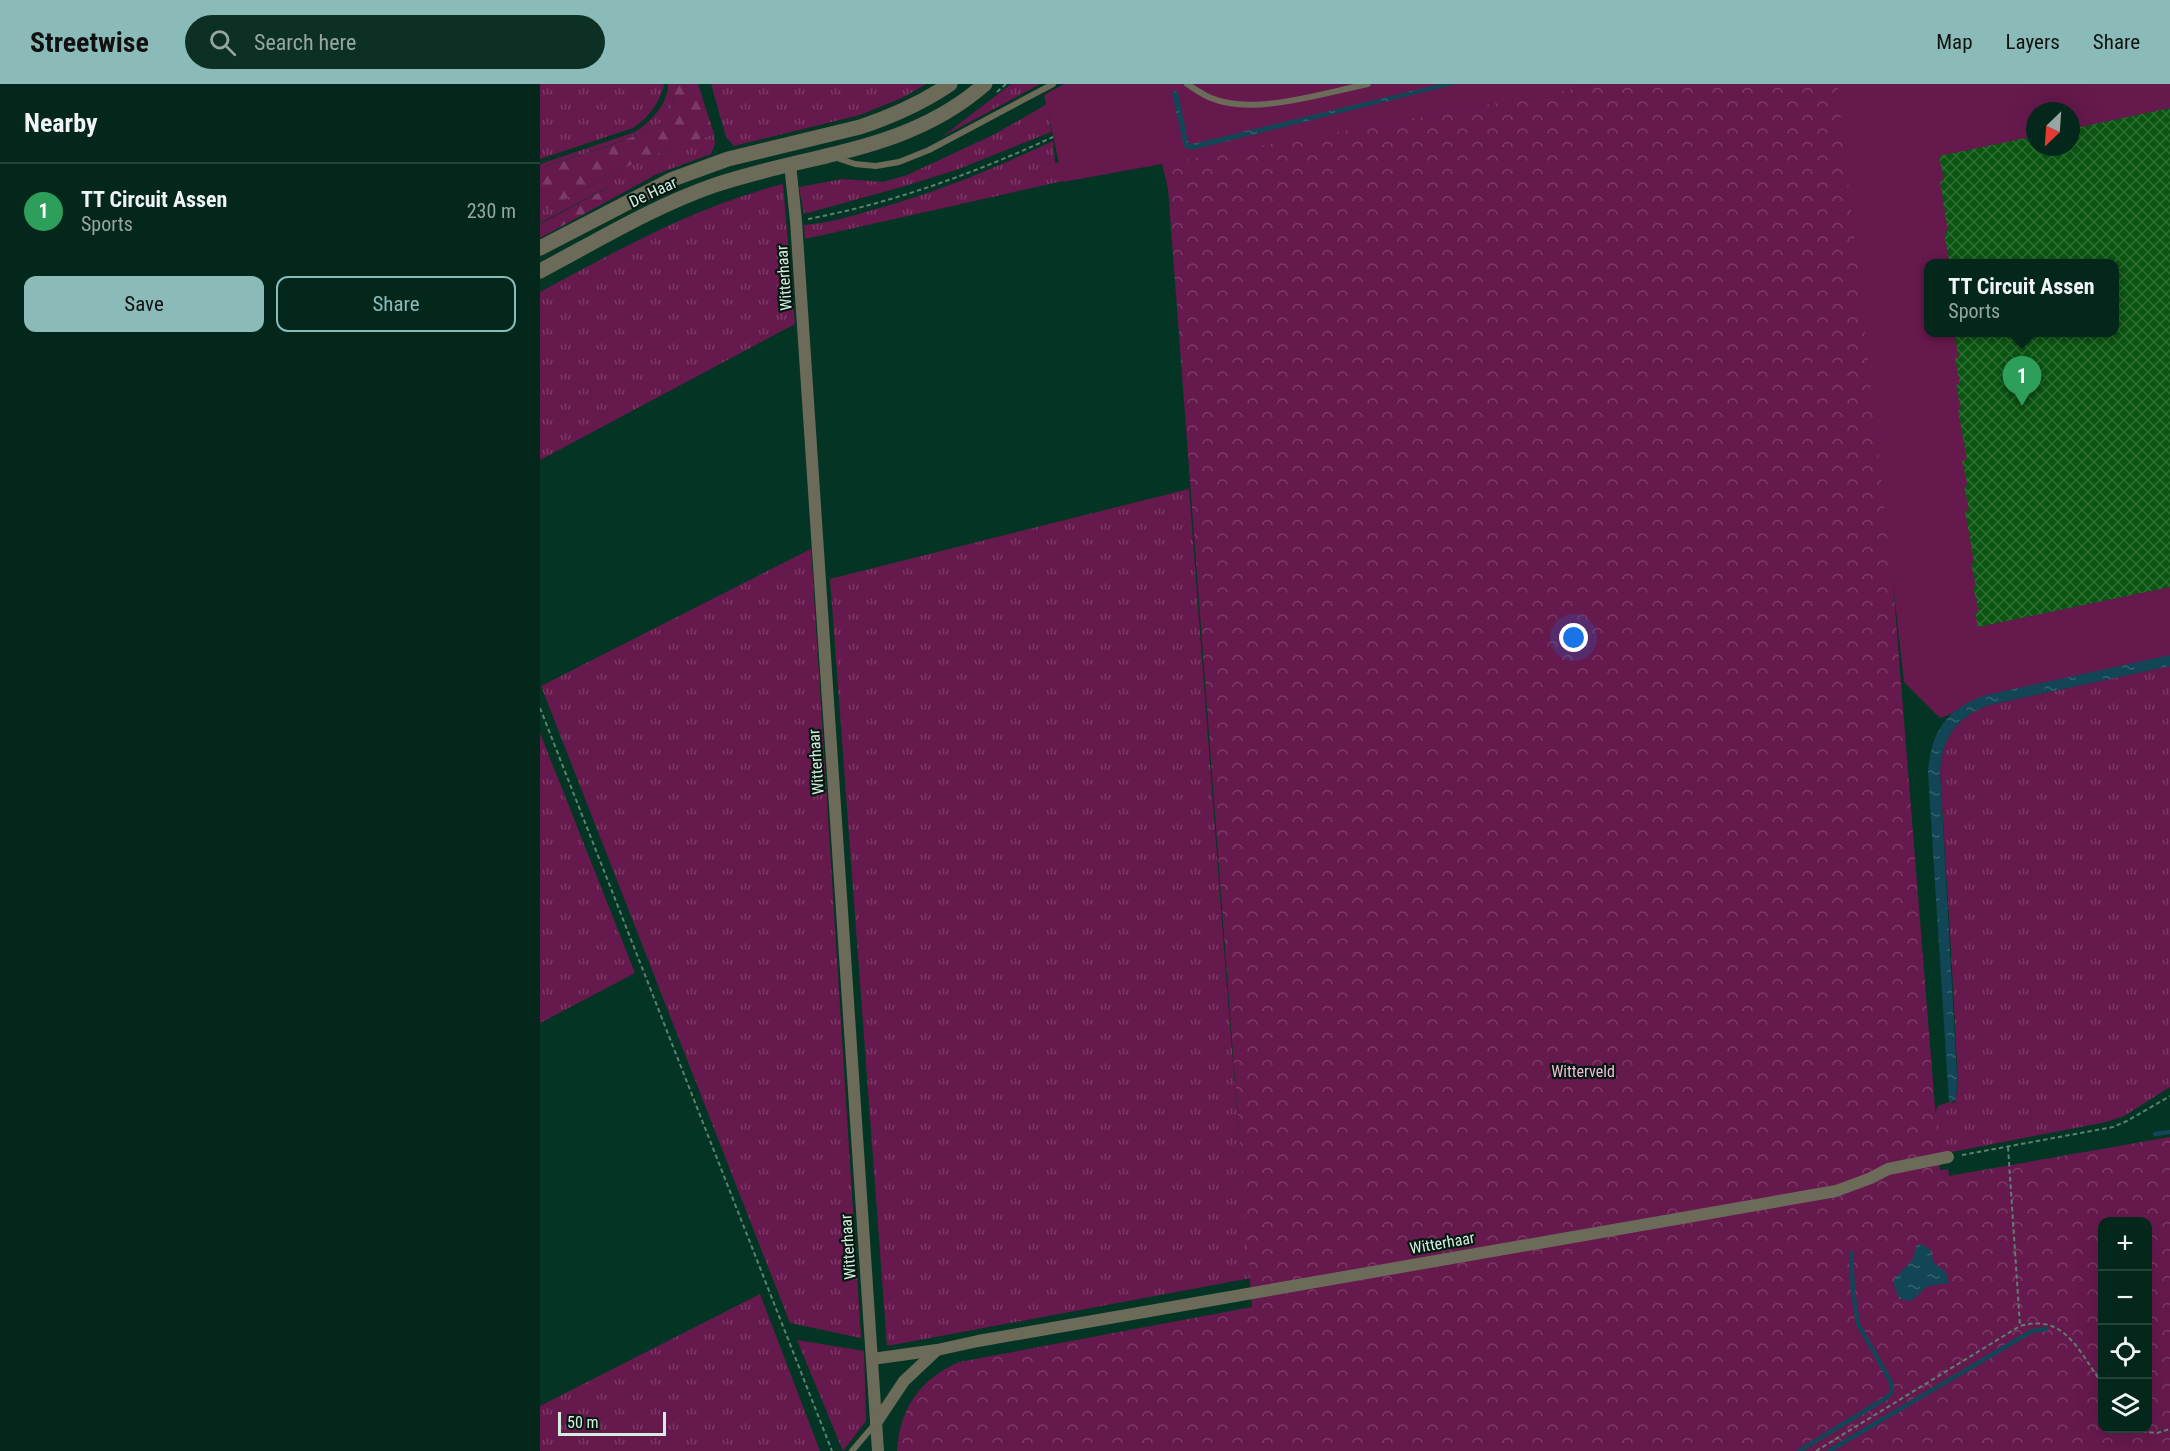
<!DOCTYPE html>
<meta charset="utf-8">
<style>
body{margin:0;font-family:"Roboto Condensed",sans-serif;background:#0d3024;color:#f1f3f6}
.controls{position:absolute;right:18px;bottom:18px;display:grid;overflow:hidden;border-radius:12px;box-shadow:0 6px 24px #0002}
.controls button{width:54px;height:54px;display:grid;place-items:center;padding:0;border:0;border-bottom:2px solid #24443a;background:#03281b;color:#f1f3f6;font:30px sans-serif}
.compass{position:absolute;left:1486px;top:18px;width:54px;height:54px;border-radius:50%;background:#03281b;box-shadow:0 6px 24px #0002;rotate:205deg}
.scale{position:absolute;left:18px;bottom:15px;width:108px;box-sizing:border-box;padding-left:6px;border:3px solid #d5ece0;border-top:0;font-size:16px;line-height:21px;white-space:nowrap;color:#d5ece0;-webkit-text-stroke:4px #061911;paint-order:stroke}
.you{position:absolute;left:1034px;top:554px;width:21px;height:21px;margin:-15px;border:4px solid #fff;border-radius:50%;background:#1a73e8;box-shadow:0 0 0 9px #1a73e833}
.badge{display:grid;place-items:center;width:39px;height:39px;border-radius:50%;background:#8bbbb9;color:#fff;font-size:20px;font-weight:700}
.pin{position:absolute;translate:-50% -50px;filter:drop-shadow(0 2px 3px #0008)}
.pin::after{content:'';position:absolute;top:32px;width:21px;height:18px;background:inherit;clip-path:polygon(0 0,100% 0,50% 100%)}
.popup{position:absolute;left:1384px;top:175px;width:195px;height:78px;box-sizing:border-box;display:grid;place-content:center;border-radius:12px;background:#03281b;filter:drop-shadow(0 2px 4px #0005);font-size:20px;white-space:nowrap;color:#97a6a3}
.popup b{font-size:22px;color:#f1f3f6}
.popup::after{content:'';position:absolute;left:50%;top:100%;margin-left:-12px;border:12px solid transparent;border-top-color:#03281b}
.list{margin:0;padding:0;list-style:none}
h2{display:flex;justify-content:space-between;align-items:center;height:78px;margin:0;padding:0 24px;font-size:26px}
h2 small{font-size:20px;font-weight:400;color:#97a6a3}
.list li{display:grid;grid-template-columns:39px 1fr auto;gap:18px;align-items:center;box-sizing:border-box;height:96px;padding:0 24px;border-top:2px solid #24443a}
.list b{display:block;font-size:22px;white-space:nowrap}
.list p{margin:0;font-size:20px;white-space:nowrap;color:#97a6a3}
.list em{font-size:20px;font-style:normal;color:#97a6a3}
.actions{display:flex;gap:12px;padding:18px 24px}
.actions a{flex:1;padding:14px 0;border:2px solid #8bbbb9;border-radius:12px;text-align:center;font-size:21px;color:#8bbbb9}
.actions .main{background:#8bbbb9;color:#111}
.icon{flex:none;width:33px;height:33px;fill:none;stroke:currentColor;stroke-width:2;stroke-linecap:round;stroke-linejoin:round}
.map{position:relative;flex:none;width:1630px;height:1367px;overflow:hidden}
header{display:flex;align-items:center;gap:36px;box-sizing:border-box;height:84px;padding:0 30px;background:#8bbbb9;color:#111}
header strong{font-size:28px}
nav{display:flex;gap:33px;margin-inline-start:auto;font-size:21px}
.search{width:420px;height:54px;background:#0d3024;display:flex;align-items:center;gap:15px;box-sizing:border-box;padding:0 21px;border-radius:33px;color:#97a6a3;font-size:22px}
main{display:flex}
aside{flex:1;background:#03281b}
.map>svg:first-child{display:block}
.grass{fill:url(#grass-tufts)}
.forest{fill:url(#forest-firs)}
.park{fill:url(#park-crowns);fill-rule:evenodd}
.garden{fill:#66194d;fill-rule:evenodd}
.water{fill:url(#water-ripples)}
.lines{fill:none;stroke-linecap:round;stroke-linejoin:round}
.stream{stroke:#124656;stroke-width:4.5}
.building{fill:url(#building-cross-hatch)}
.path{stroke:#5b8172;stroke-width:2;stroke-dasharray:4.5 3;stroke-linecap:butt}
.service{stroke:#6c6a58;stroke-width:6}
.minor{stroke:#6c6a58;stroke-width:12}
.tertiary{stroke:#6c6a58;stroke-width:15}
.labels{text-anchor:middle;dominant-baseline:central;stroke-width:4.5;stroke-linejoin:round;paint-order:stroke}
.street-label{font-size:16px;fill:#d5ece0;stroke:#061911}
.park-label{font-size:16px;fill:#f2bddb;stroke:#061911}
</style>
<header>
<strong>Streetwise</strong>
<div class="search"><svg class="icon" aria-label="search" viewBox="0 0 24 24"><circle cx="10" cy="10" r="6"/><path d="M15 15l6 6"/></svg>Search here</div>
<nav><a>Map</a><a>Layers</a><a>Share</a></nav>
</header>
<main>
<aside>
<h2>Nearby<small></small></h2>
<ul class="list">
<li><span class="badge" style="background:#2e9e5b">1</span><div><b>TT Circuit Assen</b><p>Sports</p></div><em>230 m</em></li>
</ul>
<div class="actions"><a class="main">Save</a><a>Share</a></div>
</aside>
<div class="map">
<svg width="1630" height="1367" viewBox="0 0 1630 1367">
<defs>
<pattern id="grass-tufts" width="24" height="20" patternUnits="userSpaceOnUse" patternTransform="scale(1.5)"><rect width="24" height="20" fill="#66194d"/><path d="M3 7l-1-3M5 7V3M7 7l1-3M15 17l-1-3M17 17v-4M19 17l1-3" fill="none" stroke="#7b3b66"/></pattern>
<pattern id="forest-firs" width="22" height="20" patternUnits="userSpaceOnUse" patternTransform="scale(1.5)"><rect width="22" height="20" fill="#66194d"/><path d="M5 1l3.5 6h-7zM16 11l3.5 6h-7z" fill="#7b3b66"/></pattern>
<pattern id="park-crowns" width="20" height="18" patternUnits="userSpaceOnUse" patternTransform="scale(1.5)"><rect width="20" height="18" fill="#66194d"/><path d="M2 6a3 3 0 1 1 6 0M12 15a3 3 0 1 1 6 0" fill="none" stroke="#7b3b66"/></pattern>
<pattern id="water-ripples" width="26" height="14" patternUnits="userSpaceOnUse" patternTransform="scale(1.5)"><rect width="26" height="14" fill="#124656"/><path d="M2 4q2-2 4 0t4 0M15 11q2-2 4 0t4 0" fill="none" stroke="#34616e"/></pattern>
<pattern id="building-cross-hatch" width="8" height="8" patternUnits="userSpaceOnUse" patternTransform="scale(1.5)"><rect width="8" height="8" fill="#0b5512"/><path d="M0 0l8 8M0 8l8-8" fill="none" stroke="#2e6e34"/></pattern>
</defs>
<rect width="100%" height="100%" fill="#043524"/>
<!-- grass -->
<g class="grass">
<path d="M0,0h123l1,2c-6,19 -15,31 -31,42l-93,31z"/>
<path d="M128,0h6l1,3c-2,10 -2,22 -9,31 -15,17 -100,41 -126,50v-4l95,-32c16,-11 33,-27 33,-48z"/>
<path d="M171,0h215l-22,13 -44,18 -126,31 -8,-9z"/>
<path d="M471,0h29l-98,53z"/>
<path d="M507,20l4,28 -95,38 -51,16 -101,28 -5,-27 44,-8 40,3 24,-7 88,-41z"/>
<path d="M174,50l1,10 -4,10 -54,20 -40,22 -11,-8 -66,35v-11l102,-53z"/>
<path d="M513,57l2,22 51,-5 55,1 -356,80 -1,-14c25,-2 48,-9 72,-16 62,-17 119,-41 177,-68z"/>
<path d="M243,100l12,140 -255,136v-168c78,-42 156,-86 243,-108z"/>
<path d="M649,405l39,512 23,277 -364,68 -57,-767z"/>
<path d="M271,465l50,789 -71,-15 -249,-637z"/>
<path d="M1630,582v421l-46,29 -18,6 -190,37 22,-53 11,-4 5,1c7,-13 1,-61 1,-78 -4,-84 -10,-169 -15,-253 2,-34 16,-55 49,-67z"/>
<path d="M0,649l95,240 -95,50z"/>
<path d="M220,1210l60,157h-280v-45z"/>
<path d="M257,1256l67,11 2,70 -23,30z"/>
</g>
<!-- forest -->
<g class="forest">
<path d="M134,0h24l16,50 -72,25 -102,53v-44c28,-9 106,-31 124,-49 8,-8 11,-24 10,-35z"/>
<path d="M67,104l10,8 -77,42v-14z"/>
</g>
<!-- park -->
<path class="park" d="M911,0h402l87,1086 8,-1 1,7 221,-39v314h-1273c3,-43 22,-71 62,-89l293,-55 -84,-1119 -8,-32zM1562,1138h46v206h-46z"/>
<!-- garden -->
<g class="garden">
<path d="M524,0h538l-539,98 -19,-87z"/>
<path d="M1297,0h333v581l-192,39 -38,14 -36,-36zM1495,27h36v36h-36zM1389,180h186v68h-186z"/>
</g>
<!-- water -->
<g class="water">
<path d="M900,0h17l-265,66 -8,-3 -12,-53 1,-3 5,1 10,50 4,2z"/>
<path d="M1630,571v11l-181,39c-33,12 -47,33 -49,67l17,304 -1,23 -5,4 -2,-1 -21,-329c3,-42 18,-64 58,-78z"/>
<path d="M1381,1160l9,5 4,14 12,9 3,11 -21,3 -17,15 -12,-2 -5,-14v-6l19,-20 3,-13z"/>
</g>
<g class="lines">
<!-- stream -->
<g class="stream">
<path d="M1615,1050l15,-2"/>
<path d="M1259,1367l87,-53 5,-5 1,-9 -34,-60 -5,-32 -2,-39"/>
<path d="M1289,1367l203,-120 14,-2"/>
</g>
</g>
<!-- building -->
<path class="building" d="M1630,24v479l-192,40 -3,-15 4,-1 -6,-24 3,-1 -5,-23 3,-1 -9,-51 4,-1 -5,-24h4l-6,-25 5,-1 -9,-50h3l-5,-25 4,-1 -5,-26h4l-5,-25h161v-69h-165l-6,-31 4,-1 -8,-51 4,-1 -5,-24 96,-20v11h36v-18z"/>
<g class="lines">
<!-- path -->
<g class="path">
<path d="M457,8l9,-8"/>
<path d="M268,135c85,-16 167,-46 245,-82"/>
<path d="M0,624l292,743"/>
<path d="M1468,1063l12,179"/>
<path d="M1422,1071l151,-28 14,-6 43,-25"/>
<path d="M1596,1344l2,3 19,2 13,-4"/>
<path d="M1276,1367l204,-125c45,-13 59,26 82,57"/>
</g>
<!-- service -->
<g class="service">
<path d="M647,0c8,5 16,11 24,14 43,18 112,-5 157,-14"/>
<path d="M294,73l21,7 21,2 23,-4 30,-12 124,-66"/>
<path d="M312,1367l23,-27"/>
</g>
<!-- minor -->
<g class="minor">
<path d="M250,80l6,57 82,1230"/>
<path d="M332,1275l65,-9"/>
<path d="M336,1339l28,-42 33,-31 41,-9 858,-150 35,-13 17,-9 60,-12"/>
</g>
<!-- tertiary -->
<g class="tertiary">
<path d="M0,164l133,-69 55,-20 132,-32c33,-11 62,-24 90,-43"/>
<path d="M0,187c57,-30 114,-65 175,-86 94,-32 192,-32 270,-101"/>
</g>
</g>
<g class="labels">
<!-- street labels -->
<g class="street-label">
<text transform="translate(113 108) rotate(-25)">De Haar</text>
<text transform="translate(244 194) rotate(-94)">Witterhaar</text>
<text transform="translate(276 678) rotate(-94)">Witterhaar</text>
<text transform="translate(902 1159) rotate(-10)">Witterhaar</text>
<text transform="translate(308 1163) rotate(-94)">Witterhaar</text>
</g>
<!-- park labels -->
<g class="park-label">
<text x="1043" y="987">Witterveld</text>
</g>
</g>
</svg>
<div class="controls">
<button>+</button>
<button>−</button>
<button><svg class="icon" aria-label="locate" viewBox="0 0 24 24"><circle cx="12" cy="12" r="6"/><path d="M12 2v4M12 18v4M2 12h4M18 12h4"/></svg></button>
<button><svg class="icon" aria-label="layers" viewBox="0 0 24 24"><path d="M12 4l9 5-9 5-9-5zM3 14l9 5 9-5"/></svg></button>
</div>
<svg class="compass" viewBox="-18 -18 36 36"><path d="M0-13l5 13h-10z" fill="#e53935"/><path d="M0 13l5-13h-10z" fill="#97a6a3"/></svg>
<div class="scale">50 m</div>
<div class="you"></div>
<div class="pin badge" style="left:1482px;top:322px;background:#2e9e5b">1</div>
<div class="popup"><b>TT Circuit Assen</b>Sports</div>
</div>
</main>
